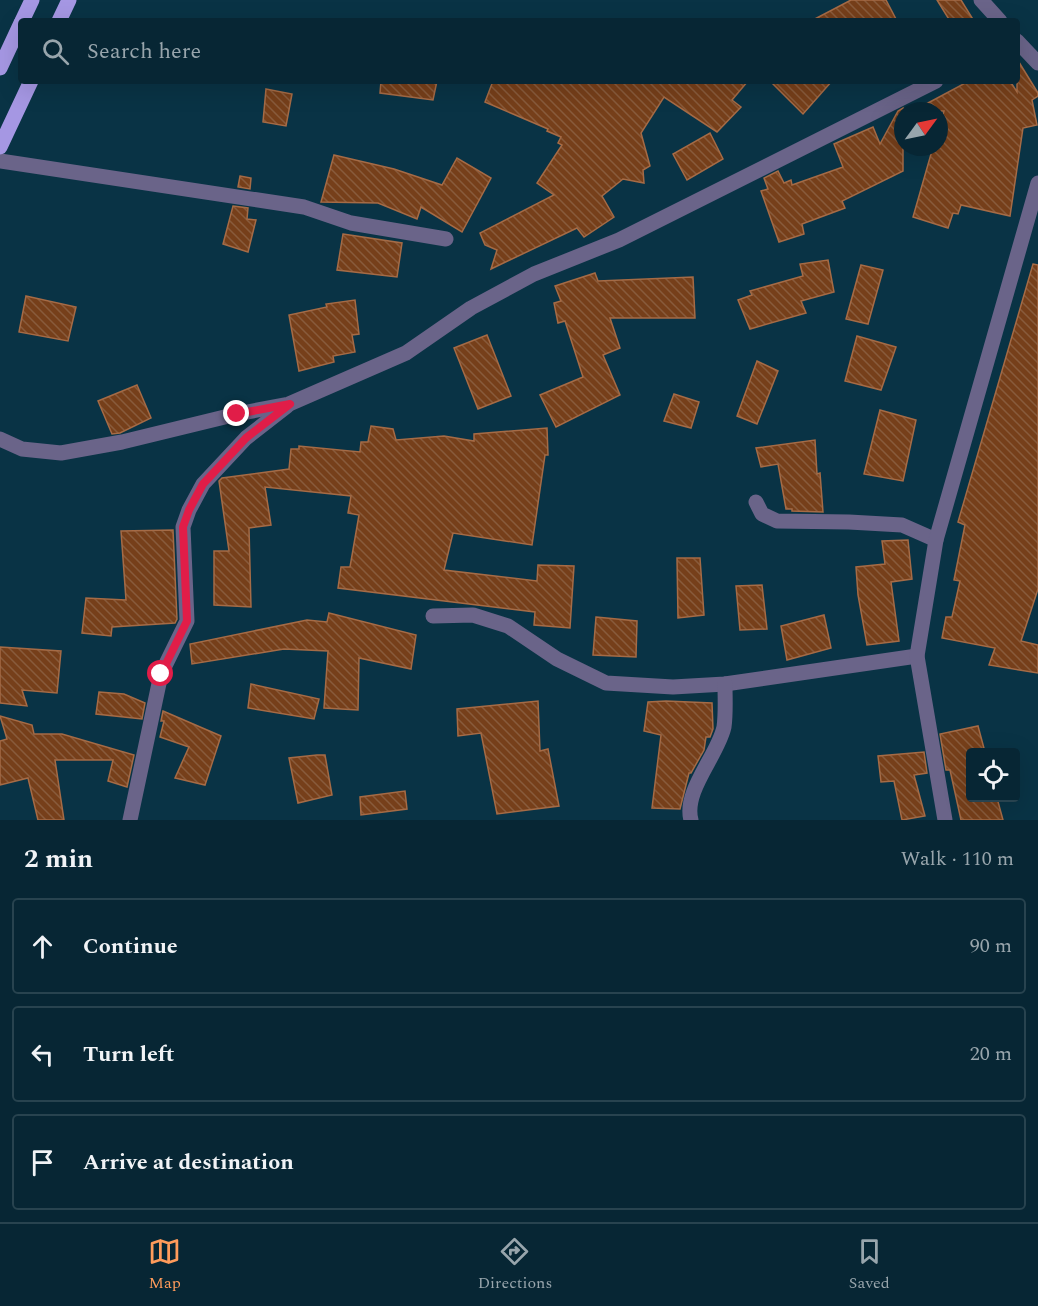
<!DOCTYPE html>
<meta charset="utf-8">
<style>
body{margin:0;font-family:Spectral,serif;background:#153240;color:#f1f3f6}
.controls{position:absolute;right:18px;bottom:18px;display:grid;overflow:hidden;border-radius:6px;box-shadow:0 6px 24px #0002}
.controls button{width:54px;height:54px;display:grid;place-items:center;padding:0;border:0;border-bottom:2px solid #28434f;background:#072634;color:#f1f3f6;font:30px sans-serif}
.compass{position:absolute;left:894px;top:102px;width:54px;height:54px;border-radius:50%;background:#072634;box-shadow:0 6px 24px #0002;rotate:57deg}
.stop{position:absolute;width:18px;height:18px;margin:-14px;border:4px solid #e11d48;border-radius:50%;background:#fff}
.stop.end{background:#e11d48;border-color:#fff;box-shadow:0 2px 6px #0008}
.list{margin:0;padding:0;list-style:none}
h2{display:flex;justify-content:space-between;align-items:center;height:78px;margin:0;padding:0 24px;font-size:26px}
h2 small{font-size:20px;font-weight:400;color:#98a5ac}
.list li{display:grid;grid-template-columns:39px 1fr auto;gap:18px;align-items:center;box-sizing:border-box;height:96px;margin:0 12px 12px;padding:0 12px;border:2px solid #28434f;border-radius:6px}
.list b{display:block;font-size:22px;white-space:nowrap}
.list em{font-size:20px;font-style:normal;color:#98a5ac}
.icon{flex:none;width:33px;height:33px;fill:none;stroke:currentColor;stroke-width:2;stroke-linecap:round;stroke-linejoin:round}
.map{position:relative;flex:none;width:1038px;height:820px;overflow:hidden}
.search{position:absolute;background:#072634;box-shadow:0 6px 24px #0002;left:18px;right:18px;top:18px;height:66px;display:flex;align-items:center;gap:15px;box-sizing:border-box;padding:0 21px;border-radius:6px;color:#98a5ac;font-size:22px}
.sheet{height:402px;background:#072634}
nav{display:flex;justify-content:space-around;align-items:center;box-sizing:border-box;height:84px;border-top:2px solid #28434f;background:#072634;font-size:16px;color:#98a5ac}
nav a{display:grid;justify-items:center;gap:3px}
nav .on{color:#ff9b5b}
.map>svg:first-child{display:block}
.building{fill:url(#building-back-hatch);stroke:#a56b46;stroke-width:1.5}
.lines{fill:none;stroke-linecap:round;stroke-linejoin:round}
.street{stroke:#6a6489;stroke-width:15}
.primary{stroke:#a597e3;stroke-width:15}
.route{stroke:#e11d48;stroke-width:8}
</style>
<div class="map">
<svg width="1038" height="820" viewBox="0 0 1038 820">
<defs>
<pattern id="building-back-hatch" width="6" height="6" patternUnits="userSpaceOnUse" patternTransform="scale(1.5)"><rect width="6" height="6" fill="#763f1a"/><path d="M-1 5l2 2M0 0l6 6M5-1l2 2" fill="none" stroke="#885b3c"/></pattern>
</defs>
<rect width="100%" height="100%" fill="#093345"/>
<!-- building -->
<g class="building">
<path d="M851,0h35l11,21h-86z"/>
<path d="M937,0h24l13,21h-24z"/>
<path d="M1017,59l21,34v3l-6,4 5,25 -14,3 -13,88 -49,-11 -3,9 -5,-1 -5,15 -35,-11 20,-70h6v-19l5,-17h-31l56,-30h41l7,11z"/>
<path d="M381,81h56l-4,19 -53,-7z"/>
<path d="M493,81h255l-16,19 9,7 -24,25 -53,-35 -23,36 9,33 -7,4 1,13 -21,-4 -21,17 12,21 -30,20 -7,-9 -86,41 6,-19 -12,-5 -5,-12 74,-38 -17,-12 25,-38 -4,-2 3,-6 -14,-6 1,-2 -63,-27z"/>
<path d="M770,81h62l-29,33z"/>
<path d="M266,89l26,5 -6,32 -23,-4z"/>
<path d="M903,108v63l-61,30 3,7 -43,16 2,10 -25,8 -18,-51 7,-2 -4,-11 14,-7 6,12 7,-3 1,5 51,-18 -9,-23 39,-17 7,17 18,-33z"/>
<path d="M710,133l13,26 -36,21 -14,-26z"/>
<path d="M334,155l60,14 48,16 15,-27 34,20 -29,54 -41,-25 -4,12 -39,-16 -57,-1z"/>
<path d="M240,176l11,2 -1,11 -12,-2z"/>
<path d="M233,206l15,2 -1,11 9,1 -8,32 -25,-8z"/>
<path d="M343,234l59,9 -5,34 -60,-7z"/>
<path d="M828,260l6,32 -33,9 5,12 -56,16 -12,-29 14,-5 -2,-4 53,-15 -3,-12z"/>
<path d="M1033,264l5,1v324l-17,52 17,4v28l-49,-8 6,-17 -53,-10 4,-21h6l8,-36 -6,-1 11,-55 -7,-3z"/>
<path d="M861,265l22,5 -15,54 -22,-5z"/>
<path d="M595,273l3,8 95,-4 2,41h-85l10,30 -17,7 17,40 -64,32 -16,-32 43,-18 -18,-56 -7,2 -4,-20 7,-2 -6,-15z"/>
<path d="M26,296l50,11 -8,34 -49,-9z"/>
<path d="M355,300l4,34 -7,1 3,17 -22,4 1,6 -35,9 -10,-56 38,-8 -1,-3z"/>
<path d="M487,335l24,61 -33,13 -24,-61z"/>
<path d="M857,336l39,11 -15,43 -36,-9z"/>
<path d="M757,361l21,10 -21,53 -20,-8z"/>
<path d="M137,385l14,33 -31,15 -8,1 -14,-33z"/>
<path d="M674,394l25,8 -8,26 -27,-7z"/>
<path d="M880,410l36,10 -13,61 -39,-7z"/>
<path d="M371,426l22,3 3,11 48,-4 30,5v-7l73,-6 1,27h-3l-13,90 -79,-12 -9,37 93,11 1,-16 36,1 -4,62 -36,-3 1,-13 -197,-24 3,-21h9l9,-52 -11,-2 3,-17 -86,-9 6,38 -22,3 2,79 -37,-2v-54h15l-10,-70 3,-3 67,-9 2,-20h8v-3l61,6 1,-10h7z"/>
<path d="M815,440l2,34 3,-1 3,39 -31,-1v-2h-6l-8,-45 -17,3 -5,-19z"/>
<path d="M173,530l4,89 -2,4 -63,4 -1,9 -29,-3 4,-35 40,2 -5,-69z"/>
<path d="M908,540l4,39 -21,3 8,59 -32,4 -9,-50 -2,-28 29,-3 -3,-23z"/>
<path d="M677,558h23l4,57 -26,3z"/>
<path d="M762,585l5,44 -27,1 -4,-44z"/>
<path d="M329,613l87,22 -5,34 -52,-11 -1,52 -34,-2 4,-57 -44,-2 -92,15 -2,-20 117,-24 20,2z"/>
<path d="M824,615l7,33 -44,12 -6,-34z"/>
<path d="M596,617l41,4 -1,36 -43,-2z"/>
<path d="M0,647l61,4 -4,42 -35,-3 5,16 -27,-3z"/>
<path d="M251,684l68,15 -5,20 -66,-11z"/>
<path d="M99,692l25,2 21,9 -3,16 -46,-5z"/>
<path d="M538,701l2,50 8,-2 11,57 -62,8 -16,-81 -23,3 -1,-27z"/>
<path d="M666,701l46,2 1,26 -3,8h-4l-2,13 -13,23h-2l-9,36 -28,-1 9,-73 -17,-4 4,-29z"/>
<path d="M163,711l58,25 -16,49 -30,-7 14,-31 -29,-10 4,-16h-3z"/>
<path d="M0,716l32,9 2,9h28l72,21 -7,32 -19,-6 5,-21h-58l9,60h-26l-10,-42 -28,7v-44l7,-2z"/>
<path d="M978,726l7,26 -15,1v45h27l6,22h-42l-11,-50h-4l-6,-36z"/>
<path d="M924,752l3,21 -13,2 11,41 -23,4 -8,-39 -13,1 -3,-26z"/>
<path d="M317,755h8l7,40 -34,8 -9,-45z"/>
<path d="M405,791l2,18 -46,6 -1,-18z"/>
</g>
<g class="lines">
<!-- street -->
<g class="street">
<path d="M981,0l19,21"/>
<path d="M1017,41l21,22"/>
<path d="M0,161l304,46 47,16 95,16"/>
<path d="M0,439l22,10 39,4 61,-11 115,-28 52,-10 117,-51 65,-45 63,-34 85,-34 317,-159"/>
<path d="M756,502l6,12 15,7 72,1 53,3 34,15"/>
<path d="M433,616l40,-1 35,11 49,33 49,24 67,4 52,-3 192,-28"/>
<path d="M130,820l31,-146 26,-53 -4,-94 6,-17 14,-26 43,-46 41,-32"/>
<path d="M691,820c-8,-29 27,-65 33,-93 2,-14 1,-29 1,-43"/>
<path d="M945,820l-28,-164 19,-116 102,-357"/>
</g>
<!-- primary -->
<g class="primary">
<path d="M22,21l10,-21"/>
<path d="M59,21l10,-21"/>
<path d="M0,68l21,-45"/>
<path d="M0,147l31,-66"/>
</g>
</g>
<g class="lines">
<!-- route -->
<path class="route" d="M161,674l26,-53 -4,-94 6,-17 14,-26 43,-46 44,-34 -53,10"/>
</g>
</svg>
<div class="controls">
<button><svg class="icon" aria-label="locate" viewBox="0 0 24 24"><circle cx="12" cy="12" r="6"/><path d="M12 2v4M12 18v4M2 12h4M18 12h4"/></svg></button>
</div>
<svg class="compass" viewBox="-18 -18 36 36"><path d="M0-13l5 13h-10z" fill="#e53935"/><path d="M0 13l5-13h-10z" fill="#98a5ac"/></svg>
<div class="stop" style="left:161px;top:674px"></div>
<div class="stop end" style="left:237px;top:414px"></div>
<div class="search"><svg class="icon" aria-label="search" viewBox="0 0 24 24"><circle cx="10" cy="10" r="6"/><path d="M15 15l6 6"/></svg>Search here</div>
</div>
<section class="sheet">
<h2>2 min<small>Walk · 110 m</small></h2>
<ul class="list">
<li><svg class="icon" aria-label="ahead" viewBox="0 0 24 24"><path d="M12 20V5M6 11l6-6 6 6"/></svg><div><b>Continue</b></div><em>90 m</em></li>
<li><svg class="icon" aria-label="left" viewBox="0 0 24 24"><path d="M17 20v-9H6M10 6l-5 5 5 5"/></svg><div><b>Turn left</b></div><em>20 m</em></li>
<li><svg class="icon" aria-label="arrive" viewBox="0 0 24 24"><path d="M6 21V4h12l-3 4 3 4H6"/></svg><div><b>Arrive at destination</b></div></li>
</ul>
</section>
<nav>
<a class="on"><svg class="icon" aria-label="map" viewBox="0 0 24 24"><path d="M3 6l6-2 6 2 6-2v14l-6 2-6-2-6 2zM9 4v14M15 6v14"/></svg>Map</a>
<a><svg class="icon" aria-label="directions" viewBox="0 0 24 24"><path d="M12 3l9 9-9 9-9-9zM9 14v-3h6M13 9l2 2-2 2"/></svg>Directions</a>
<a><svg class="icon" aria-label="saved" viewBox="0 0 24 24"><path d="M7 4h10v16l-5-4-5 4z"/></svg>Saved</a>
</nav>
